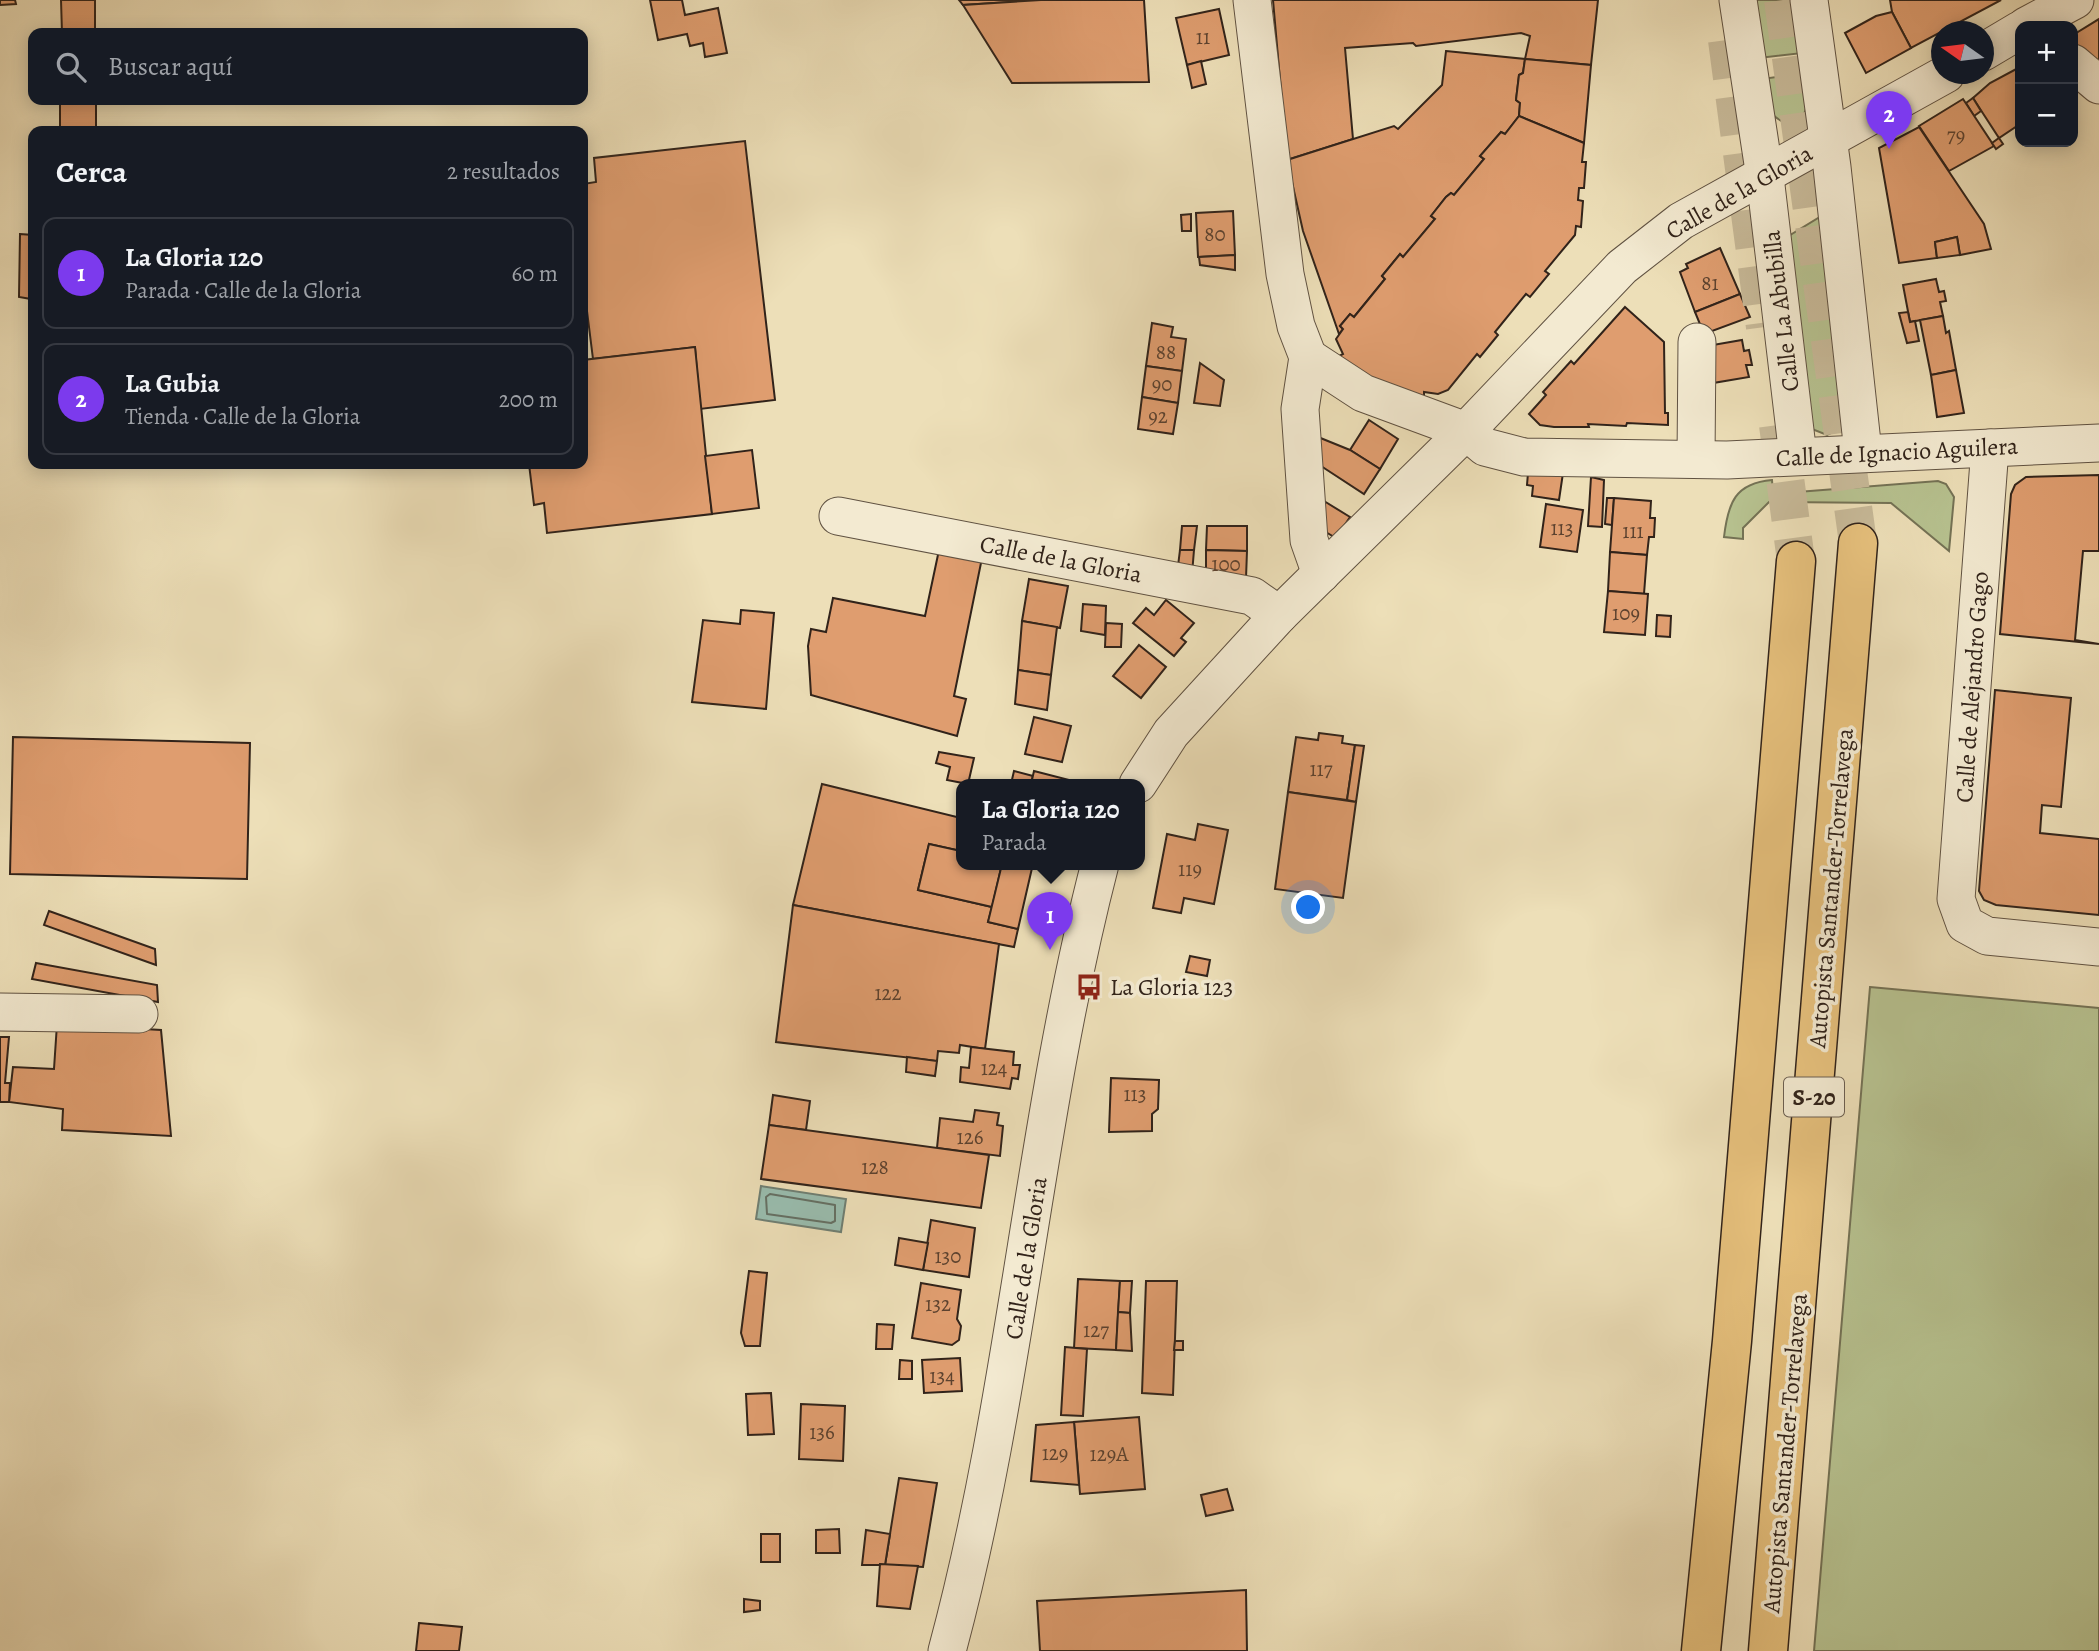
<!DOCTYPE html>
<html lang="es">
<meta charset="utf-8">
<style>
body{margin:0;font-family:Alegreya,serif;background:#20242c;color:#f1f3f6}
.controls{position:absolute;right:21px;top:21px;display:grid;overflow:hidden;border-radius:14px;box-shadow:0 4px 18px #0003}
.controls button{width:63px;height:63px;display:grid;place-items:center;padding:0;border:0;border-bottom:2px solid #363941;background:#171b24;color:#f1f3f6;font:35px sans-serif}
.compass{position:absolute;left:1931px;top:21px;width:63px;height:63px;border-radius:50%;background:#171b24;box-shadow:0 4px 18px #0003;rotate:284deg}
.you{position:absolute;left:1309px;top:908px;width:24px;height:24px;margin:-18px;border:5px solid #fff;border-radius:50%;background:#1a73e8;box-shadow:0 0 0 10px #1a73e833}
.badge{display:grid;place-items:center;width:46px;height:46px;border-radius:50%;background:#7c3aed;color:#fff;font-size:23px;font-weight:700}
.pin{position:absolute;translate:-50% -58px;filter:drop-shadow(0 2px 4px #0008)}
.pin::after{content:'';position:absolute;top:37px;width:24px;height:21px;background:inherit;clip-path:polygon(0 0,100% 0,50% 100%)}
.popup{position:absolute;left:956px;top:779px;width:189px;height:91px;box-sizing:border-box;display:grid;place-content:center;border-radius:14px;background:#171b24;filter:drop-shadow(0 2px 5px #0005);font-size:23px;white-space:nowrap;color:#9ea1a6}
.popup b{font-size:26px;color:#f1f3f6}
.popup::after{content:'';position:absolute;left:50%;top:100%;margin-left:-14px;border:14px solid transparent;border-top-color:#171b24}
.list{margin:0;padding:0;list-style:none}
h2{display:flex;justify-content:space-between;align-items:center;height:91px;margin:0;padding:0 28px;font-size:30px}
h2 small{font-size:23px;font-weight:400;color:#9ea1a6}
.list li{display:grid;grid-template-columns:46px 1fr auto;gap:21px;align-items:center;box-sizing:border-box;height:112px;margin:0 14px 14px;padding:0 14px;border:2px solid #363941;border-radius:14px}
.list b{display:block;font-size:26px;white-space:nowrap}
.list p{margin:0;font-size:23px;white-space:nowrap;color:#9ea1a6}
.list em{font-size:23px;font-style:normal;color:#9ea1a6}
.icon{flex:none;width:38px;height:38px;fill:none;stroke:currentColor;stroke-width:2;stroke-linecap:round;stroke-linejoin:round}
.map{position:relative;flex:none;width:2099px;height:1651px;overflow:hidden}
.search{position:absolute;background:#171b24;box-shadow:0 4px 18px #0003;left:28px;top:28px;width:560px;height:77px;display:flex;align-items:center;gap:18px;box-sizing:border-box;padding:0 24px;border-radius:14px;color:#9ea1a6;font-size:26px}
.panel{position:absolute;background:#171b24;box-shadow:0 4px 18px #0003;left:28px;top:126px;width:560px;height:343px;border-radius:14px}
.map>svg:first-child{display:block}
.green{fill:#b7c290;stroke:#747255;stroke-width:2}
.water{fill:#99bdaf;stroke:#6f7f73;stroke-width:2}
.lines{fill:none;stroke-linecap:round;stroke-linejoin:round}
.shore{stroke:#657064;stroke-width:2}
.building{fill:#df9d6f;stroke:#31231a;stroke-width:2}
.motorway-tunnel{stroke:#c7b998;stroke-width:38;stroke-dasharray:38 19;stroke-linecap:butt}
.minor-casing{stroke:#605242;stroke-width:39}
.motorway-casing{stroke:#31231a;stroke-width:41}
.minor{stroke:#f3ead1;stroke-width:37}
.motorway{stroke:#e6c07c;stroke-width:38}
.labels{text-anchor:middle;dominant-baseline:central;stroke-width:7;stroke-linejoin:round;paint-order:stroke}
.number-label{font-size:21px;fill:#5c422f}
.shield{fill:#f3ead1;stroke:#6b5f51;stroke-width:2}
.shield-label{font-size:23px;font-weight:bold;fill:#31231a}
.street-label{font-size:24px;fill:#31231a;stroke:#f3ead1}
.poi-label{font-size:24px;fill:#31231a;stroke:#f3ead1;text-anchor:start}
</style>
<div class="map">
<svg width="2099" height="1651" viewBox="0 0 2099 1651">
<rect width="100%" height="100%" fill="#eddfb8"/>
<filter id="stains"><feTurbulence type="fractalNoise" baseFrequency=".00286" numOctaves="4"/><feColorMatrix values="0 0 0 0 .2 0 0 0 0 .09 0 0 0 0 .02 0 0 0 .5 -.17"/></filter>
<radialGradient id="worn" r=".72"><stop offset=".6" stop-color="#630" stop-opacity="0"/><stop offset="1" stop-color="#630" stop-opacity=".3"/></radialGradient>
<!-- green -->
<g class="green">
<path d="M1749,0h44l10,53 -44,5z"/>
<path d="M1806,73c0,19 7,39 -11,50 -28,1 -28,-22 -33,-44z"/>
<path d="M1828,212l16,215 -17,8 -15,-6 -25,-192z"/>
<path d="M1772,480l1,14 165,-13 8,3 8,13 -5,54 -58,-48 -122,-1 -26,26v11l-19,-2c4,-34 11,-54 48,-57z"/>
<path d="M1870,987l229,21v643h-285z"/>
</g>
<!-- water -->
<path class="water" d="M761,1186l85,13 -5,33 -85,-13z"/>
<g class="lines">
<!-- shore -->
<path class="shore" d="M770,1194l65,11v16l-4,2 -64,-9 -1,-17z"/>
</g>
<!-- building -->
<g class="building">
<path d="M0,0h15l1,4 -16,1z"/>
<path d="M61,0h34v33h-33z"/>
<path d="M650,0h32l3,15 33,-7 9,45 -22,4 -2,-14 -13,3 -3,-12 -29,6z"/>
<path d="M959,0h82l-78,5z"/>
<path d="M1041,0h103l5,82 -137,1 -49,-78z"/>
<path d="M1273,0h325l-7,65 -66,-6 5,-23 -9,-3 -105,13 -3,-3 -68,5 8,91 -66,21z"/>
<path d="M1890,0h111l-90,48 -19,-36z"/>
<path d="M1219,9l10,46 -42,10 -11,-47z"/>
<path d="M1892,12l19,36 -45,25 -21,-40 31,-17z"/>
<path d="M2099,19v50l-26,-21v-13z"/>
<path d="M1446,51l79,8 -2,14 -4,2 -3,25 4,3 -1,13 -14,18 -4,-2 -21,24 4,3 -30,36 -3,-2 -5,4 -15,19 4,3 -32,38 -3,-3 -18,22 3,3 -31,38 -4,-3 -10,12 3,3 -4,5 -36,-103 -16,-71 107,-34 4,3 44,-44z"/>
<path d="M1525,59l66,6 -7,78 -65,-27 1,-13 -4,-3 3,-25 4,-2z"/>
<path d="M1201,61l5,23 -14,4 -5,-23z"/>
<path d="M2020,67v57l-21,14 -26,-40 17,-15z"/>
<path d="M1973,98l8,13 -7,5 -8,-13z"/>
<path d="M1963,99l31,47 -45,25 -30,-45z"/>
<rect x="60" y="100" width="36" height="31"/>
<path d="M1519,116l65,27 -2,19h4l-2,26h-5l-1,12 5,1 -2,26 -5,-1 -1,9 -30,36 4,3 -19,23 -4,-3 -31,38 3,3 -18,22 -3,-3 -29,36 -10,4 -14,-2v5l-62,-12 -23,-29 4,-2 -7,-15 7,-10 -3,-3 10,-12 4,3 31,-38 -3,-3 18,-22 3,3 32,-38 -4,-3 15,-19 5,-4 3,2 30,-36 -4,-3 21,-24 4,2z"/>
<path d="M1919,127l65,97 7,25 -31,6 -3,-18 -22,5 2,16 -38,5 -20,-115z"/>
<path d="M1999,138l4,6 -7,5 -4,-6z"/>
<path d="M745,141l30,259 -75,9 -5,-62 -102,12 -10,-80v-95l13,-2 -2,-24z"/>
<path d="M1233,211l2,44 -37,2 -2,-44z"/>
<path d="M1191,214v17h-9l-1,-16z"/>
<path d="M20,234l13,1 -2,64 -12,-2z"/>
<path d="M1957,237l3,18 -23,3 -2,-16z"/>
<path d="M1720,248l20,46 -45,18 -15,-40 8,-4 -2,-4z"/>
<path d="M1235,255v15l-35,-5 -1,-8z"/>
<path d="M1936,279l3,13 5,-1 2,10 -6,1 3,14 -33,6 -7,-37z"/>
<path d="M1740,294l10,23 -46,17 -9,-22z"/>
<path d="M1625,307l39,35 1,71h3v12l-41,-2 -1,3 -38,-2 1,3h-35l-14,-2 -11,-11 17,-19 -3,-3 28,-31 3,3z"/>
<path d="M1908,312l2,10 5,-1 4,20 -12,2 -8,-30z"/>
<path d="M1943,316l3,17 3,-2 7,39 -25,5 -11,-55z"/>
<path d="M1152,323l21,4 -2,10 15,2 -4,32 -36,-5z"/>
<path d="M1742,340l2,11 5,-1 3,15h-6l3,12 -36,6 -6,-37z"/>
<path d="M695,347l17,167 -165,19 -3,-30 -10,2 -5,-41h54v-104z"/>
<path d="M1200,363l24,17 -4,26 -26,-3z"/>
<path d="M1146,366l36,5 -4,32 -36,-6z"/>
<path d="M1956,370l8,43 -27,4 -6,-42z"/>
<path d="M1142,397l36,6 -5,31 -35,-5z"/>
<path d="M1369,420l29,19 -18,30 -30,-19z"/>
<path d="M1318,437l32,13 30,19 -16,25 -43,-28z"/>
<path d="M752,450l7,58 -47,6 -7,-58z"/>
<path d="M487,464h28l-28,3z"/>
<path d="M1528,473h35l-4,27 -27,-4 1,-10 -6,-1z"/>
<path d="M2099,475v76h-16l-8,89 24,4 -99,-10 11,-140 4,-9 11,-8z"/>
<path d="M1591,477l13,3 -2,47 -14,-1z"/>
<path d="M1607,498h7l-2,27 -7,-1z"/>
<path d="M1614,498l37,3 -1,17h5l-1,19h-5l-2,18 -37,-3z"/>
<path d="M1324,501l26,16 -14,21 -19,-11z"/>
<path d="M1546,504l37,6 -6,42 -37,-5z"/>
<path d="M1182,526h15l-3,24h-14z"/>
<path d="M1207,526h40v25l-41,-1z"/>
<path d="M939,550l43,8 -28,138 12,3 -9,37 -146,-41 -3,-49 3,-17 15,3 7,-34 92,18z"/>
<path d="M1180,550h14l-2,24h-15z"/>
<path d="M1206,550l41,1 -1,27 -40,-1z"/>
<path d="M1610,552l37,3 -3,39 -36,-3z"/>
<path d="M1029,579l39,7 -8,42 -38,-7z"/>
<path d="M1608,591l40,3 -3,41 -41,-3z"/>
<path d="M1166,600l28,23 -13,15 5,4 -12,14 -41,-33 13,-15 8,7z"/>
<path d="M1083,604l23,2 -1,29 -24,-4z"/>
<path d="M741,610l33,3 -8,96 -74,-7 11,-82 37,4z"/>
<path d="M1657,615l14,1 -1,21 -14,-1z"/>
<path d="M1022,621l35,6 -6,48 -33,-5z"/>
<path d="M1106,623l16,1 -1,23h-16z"/>
<path d="M1139,645l27,22 -25,31 -28,-22z"/>
<path d="M1018,670l33,5 -4,35 -32,-6z"/>
<path d="M1995,690l76,8 -10,109 -19,-2 -2,28 59,6v76l-103,-10 -12,-5 -5,-9z"/>
<path d="M1034,717l37,9 -9,36 -37,-8z"/>
<path d="M1319,733l24,3 -1,7 13,2 -8,55 -59,-8 8,-55 22,3z"/>
<path d="M13,737l237,6 -3,136 -237,-5z"/>
<path d="M1355,745l9,1 -8,56 -9,-2z"/>
<path d="M939,752l35,6 -6,26 -21,-4 3,-13 -14,-4z"/>
<path d="M1014,771l19,5 -2,8h-20z"/>
<path d="M1034,771l39,10v3h-42z"/>
<path d="M822,784l139,34v33l-32,-7 -11,46 74,17 -4,15 30,7 -4,18 -221,-42z"/>
<path d="M1288,792l68,10 -13,96 -68,-9z"/>
<path d="M1198,824l30,6 -14,74 -30,-6 -3,15 -28,-5 14,-74 28,6z"/>
<path d="M929,844l32,7v13h41l-10,43 -74,-17z"/>
<path d="M1002,864l30,4 -14,61 -30,-7z"/>
<path d="M793,905l206,39 -14,105 -25,-4 -1,8 -21,-2 -1,10 -161,-19z"/>
<path d="M49,911l106,38 1,16 -112,-40z"/>
<path d="M1190,956l20,4 -3,16 -21,-4z"/>
<path d="M36,963l121,22 1,17 -126,-23z"/>
<path d="M57,1024l104,6 10,106 -109,-6 1,-21 -54,-7 4,-35 41,2z"/>
<path d="M0,1037h9l-4,46h5l-1,19h-9z"/>
<path d="M971,1047l43,5 -1,13h7l-2,14 -6,-1 -2,11 -50,-7 1,-15 8,1z"/>
<path d="M907,1057l30,4 -2,15 -29,-4z"/>
<path d="M1111,1078l48,2 -1,29 -6,5v17l-43,1z"/>
<path d="M773,1095l37,6 -4,29 -37,-5z"/>
<path d="M975,1110l24,3 -2,12 6,1 -3,30 -63,-8 3,-30 33,4z"/>
<path d="M769,1125l220,30 -8,53 -220,-29z"/>
<path d="M931,1220l44,8 -6,49 -46,-7z"/>
<path d="M899,1238l29,5 -5,27 -28,-5z"/>
<path d="M749,1271l18,2 -7,73h-15l-4,-13z"/>
<path d="M1078,1279l42,2 -4,69 -42,-2z"/>
<path d="M1120,1281h12l-2,32 -12,-1z"/>
<path d="M1146,1281h31l-4,114 -31,-2z"/>
<path d="M921,1283l40,7 -4,29 4,7 -2,14 -7,5 -40,-7z"/>
<path d="M1118,1312l12,1 2,38 -16,-1z"/>
<path d="M877,1324l17,1 -2,24h-16z"/>
<path d="M1175,1341h8v9h-9z"/>
<path d="M1065,1347l22,2 -4,67 -22,-1z"/>
<path d="M960,1358l2,33 -38,2 -2,-33z"/>
<path d="M900,1360l12,1v18h-13z"/>
<path d="M771,1393l3,41 -26,1 -2,-41z"/>
<path d="M801,1404l44,2 -2,55 -44,-2z"/>
<path d="M1139,1417l6,72 -65,5 -6,-72z"/>
<path d="M1074,1422l5,63 -48,-4 5,-56z"/>
<path d="M899,1478l38,5 -14,84 -38,-2z"/>
<path d="M1227,1489l6,21 -27,6 -5,-21z"/>
<path d="M839,1529l1,24h-24v-23z"/>
<path d="M866,1530l24,4 -5,31h-23z"/>
<rect x="761" y="1534" width="19" height="28"/>
<path d="M880,1564l38,2 -8,43 -33,-3z"/>
<path d="M1246,1590l1,61h-207l-3,-50z"/>
<path d="M744,1599l16,2v9l-16,2z"/>
<path d="M419,1623l43,4 -3,24h-43z"/>
</g>
<g class="lines">
<!-- motorway-tunnel -->
<g class="motorway-tunnel">
<path d="M1783,0l75,543"/>
<path d="M1727,40l38,287"/>
<path d="M1778,425l18,136"/>
</g>
<!-- minor casing -->
<g class="minor-casing">
<g id="minor">
<path d="M1252,0l33,274 11,52 12,31 -8,52 9,131 12,34"/>
<path d="M1738,0l27,177 33,279"/>
<path d="M1809,0l23,167 31,285"/>
<path d="M2026,26l49,-26"/>
<path d="M1983,52l37,-22"/>
<path d="M2073,63l26,22"/>
<path d="M1308,357l55,36 103,38 19,16 39,10 203,3 372,-17"/>
<path d="M1990,448l-34,451 9,25 22,12 112,11"/>
<path d="M1696,459l1,-117"/>
<path d="M838,516l414,80 27,19"/>
<path d="M1138,784l33,-51 108,-118 187,-184 156,-164 59,-46 265,-147"/>
<path d="M0,1012l139,2"/>
<path d="M947,1651c70,-259 86,-528 153,-787"/>
</g>
</g>
<!-- motorway casing -->
<g class="motorway-casing">
<g id="motorway">
<path d="M1701,1651l31,-310 64,-780"/>
<path d="M1768,1651l90,-1108"/>
</g>
</g>
<!-- minor -->
<use href="#minor" class="minor"/>
<!-- motorway -->
<use href="#motorway" class="motorway"/>
</g>
<!-- icons -->
<defs>
<g id="bus-bare" transform="scale(2.1)"><path d="M-5-6H5V4H4V6H2V4H-2V6H-4V4H-5ZM-3.5-4V0h7V-4ZM-3.5 1.2v1.5H-2V1.2ZM2 1.2v1.5H3.5V1.2Z" fill="#8f2418" stroke="#f3ead1" stroke-width="2.5" paint-order="stroke"/></g>
</defs>
<g fill-rule="evenodd">
<use href="#bus-bare" x="1089" y="987"/>
</g>
<g class="labels">
<!-- number labels -->
<g class="number-label">
<text x="1203" y="37">11</text>
<text x="1956" y="135">79</text>
<text x="1215" y="234">80</text>
<text x="1710" y="283">81</text>
<text x="1166" y="352">88</text>
<text x="1162" y="384">90</text>
<text x="1158" y="416">92</text>
<text x="1562" y="528">113</text>
<text x="1633" y="531">111</text>
<text x="1226" y="564">100</text>
<text x="1626" y="613">109</text>
<text x="1321" y="769">117</text>
<text x="1190" y="869">119</text>
<text x="888" y="993">122</text>
<text x="994" y="1068">124</text>
<text x="1135" y="1094">113</text>
<text x="970" y="1137">126</text>
<text x="875" y="1167">128</text>
<text x="948" y="1256">130</text>
<text x="938" y="1304">132</text>
<text x="1096" y="1330">127</text>
<text x="942" y="1376">134</text>
<text x="822" y="1432">136</text>
<text x="1055" y="1453">129</text>
<text x="1109" y="1454">129A</text>
</g>
<!-- shield labels -->
<rect class="shield" x="1784" y="1077.5" width="60" height="39" rx="5"/>
<g class="shield-label">
<text x="1814" y="1097">S-20</text>
</g>
<!-- street labels -->
<g class="street-label">
<text transform="translate(1739 192) rotate(-30)">Calle de la Gloria</text>
<text transform="translate(1781 311) rotate(-97)">Calle La Abubilla</text>
<text transform="translate(1897 452) rotate(-3)">Calle de Ignacio Aguilera</text>
<text transform="translate(1061 559) rotate(11)">Calle de la Gloria</text>
<text transform="translate(1972 687) rotate(-86)">Calle de Alejandro Gago</text>
<text transform="translate(1831 888) rotate(-85)">Autopista Santander-Torrelavega</text>
<text transform="translate(1026 1258) rotate(-81)">Calle de la Gloria</text>
<text transform="translate(1785 1453) rotate(-85)">Autopista Santander-Torrelavega</text>
</g>
<!-- poi labels -->
<g class="poi-label">
<text x="1110" y="987">La Gloria 123</text>
</g>
</g>
<rect width="100%" height="100%" filter="url(#stains)"/>
<rect width="100%" height="100%" fill="url(#worn)"/>
</svg>
<div class="controls">
<button>+</button>
<button>−</button>
</div>
<svg class="compass" viewBox="-18 -18 36 36"><path d="M0-13l5 13h-10z" fill="#e53935"/><path d="M0 13l5-13h-10z" fill="#9ea1a6"/></svg>
<div class="you"></div>
<div class="pin badge" style="left:1050px;top:950px">1</div>
<div class="popup"><b>La Gloria 120</b>Parada</div>
<div class="pin badge" style="left:1889px;top:149px">2</div>
<div class="search"><svg class="icon" aria-label="search" viewBox="0 0 24 24"><circle cx="10" cy="10" r="6"/><path d="M15 15l6 6"/></svg>Buscar aquí</div>
<section class="panel">
<h2>Cerca<small>2 resultados</small></h2>
<ul class="list">
<li><span class="badge">1</span><div><b>La Gloria 120</b><p>Parada · Calle de la Gloria</p></div><em>60 m</em></li>
<li><span class="badge">2</span><div><b>La Gubia</b><p>Tienda · Calle de la Gloria</p></div><em>200 m</em></li>
</ul>
</section>
</div>
